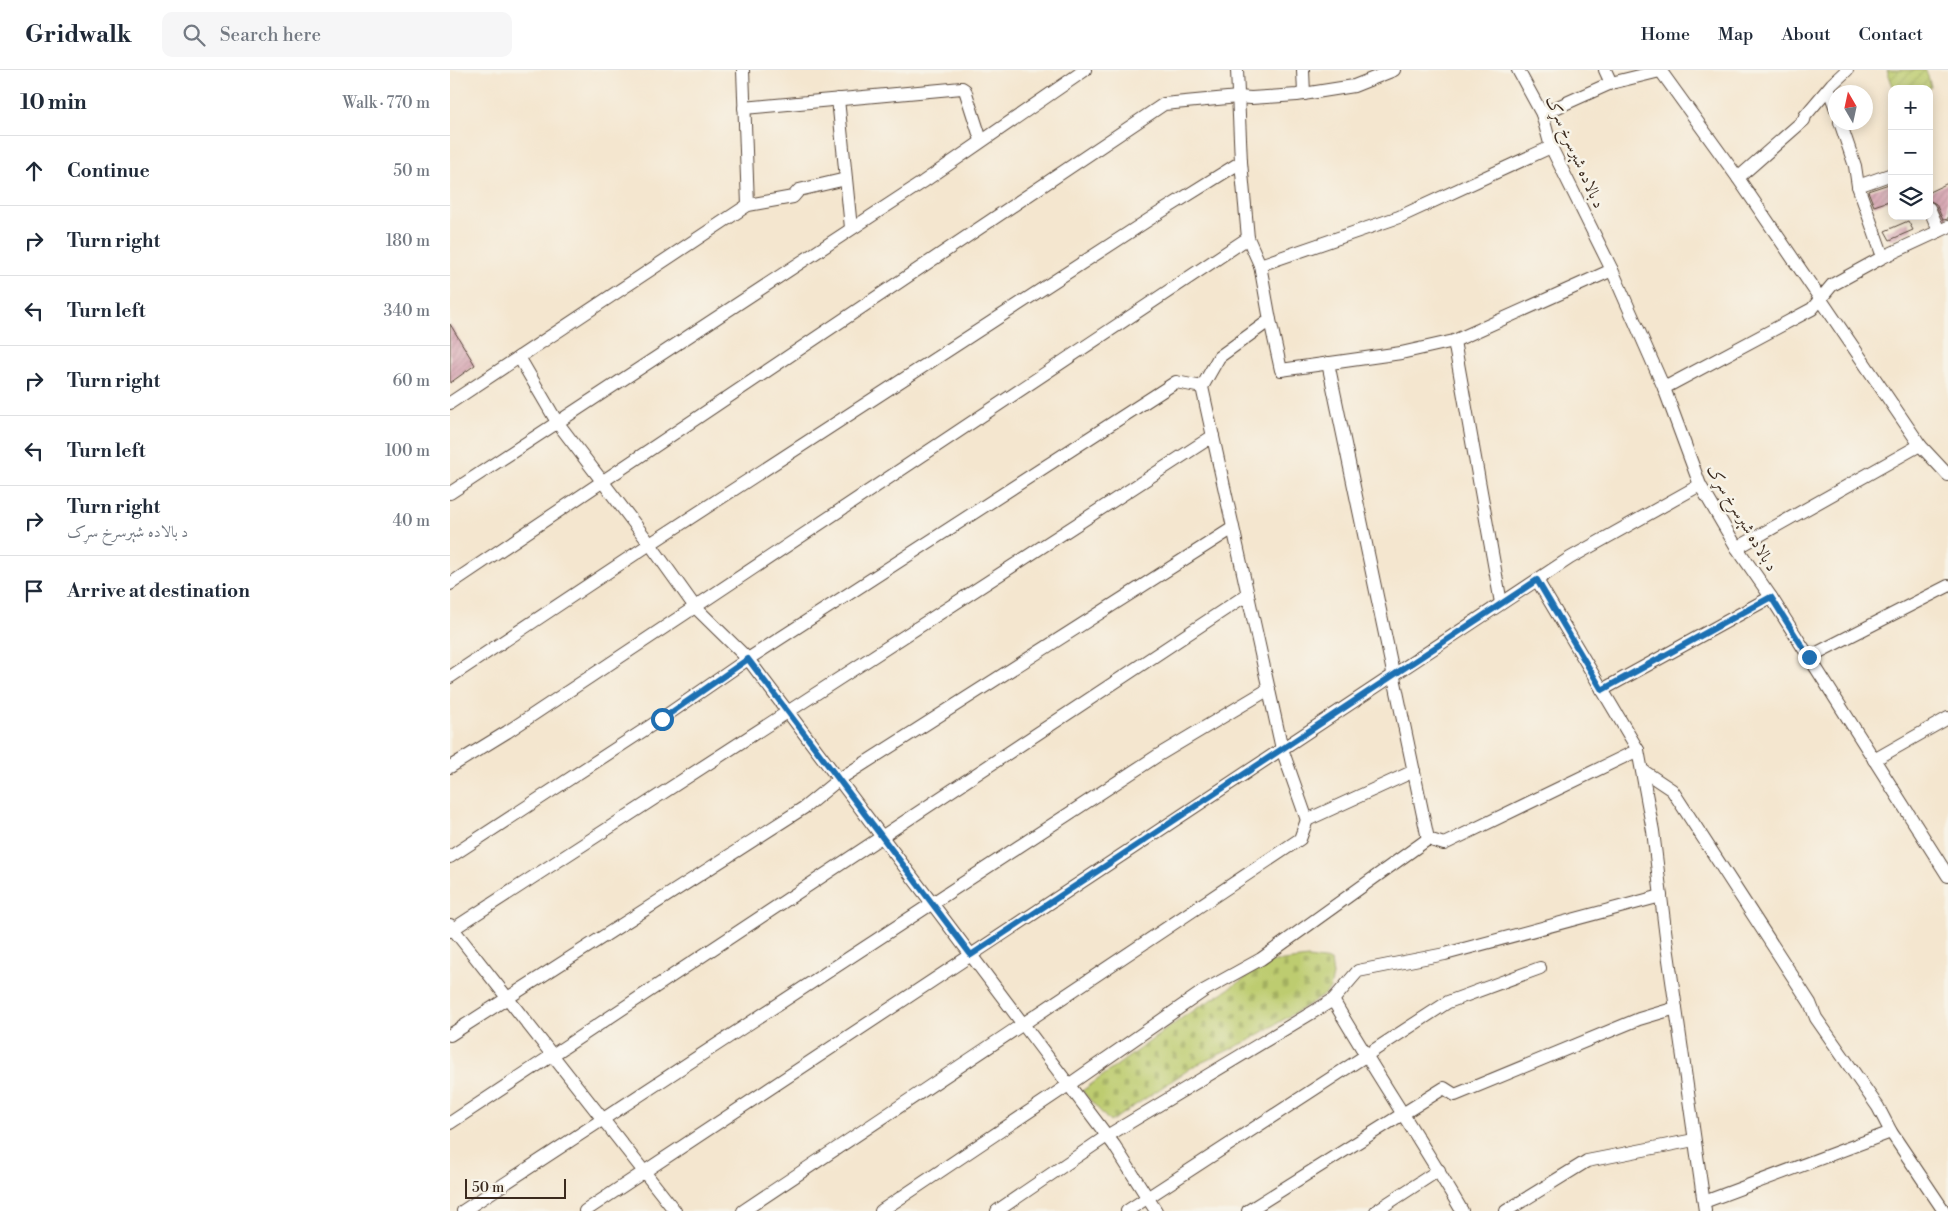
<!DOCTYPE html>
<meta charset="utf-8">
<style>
body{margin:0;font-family:"Libre Bodoni",Amiri,serif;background:#f6f6f7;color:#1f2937}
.controls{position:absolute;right:15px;top:15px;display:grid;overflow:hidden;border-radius:10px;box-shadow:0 2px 12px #0003}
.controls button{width:45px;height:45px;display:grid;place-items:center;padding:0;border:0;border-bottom:1px solid #e0e1e3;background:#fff;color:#1f2937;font:25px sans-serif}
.compass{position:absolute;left:1378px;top:15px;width:45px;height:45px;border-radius:50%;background:#fff;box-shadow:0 2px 12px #0003;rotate:351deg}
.scale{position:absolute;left:15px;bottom:12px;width:101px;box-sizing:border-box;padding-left:5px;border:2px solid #3b2a1e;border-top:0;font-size:14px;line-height:18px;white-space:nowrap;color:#3b2a1e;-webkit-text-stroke:4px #f7f3e8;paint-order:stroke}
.stop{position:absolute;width:15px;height:15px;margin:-11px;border:4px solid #1f6fb2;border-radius:50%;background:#fff}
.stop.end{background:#1f6fb2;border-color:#fff;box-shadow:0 1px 5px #0008}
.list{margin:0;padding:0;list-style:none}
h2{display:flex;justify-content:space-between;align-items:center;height:65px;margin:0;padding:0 20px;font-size:21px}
h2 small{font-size:16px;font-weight:400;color:#747a83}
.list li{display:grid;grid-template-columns:32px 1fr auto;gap:15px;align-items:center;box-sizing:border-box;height:70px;padding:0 20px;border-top:1px solid #e0e1e3}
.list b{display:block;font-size:19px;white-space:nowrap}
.list p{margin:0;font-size:16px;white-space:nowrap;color:#747a83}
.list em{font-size:16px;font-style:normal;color:#747a83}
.icon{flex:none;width:28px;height:28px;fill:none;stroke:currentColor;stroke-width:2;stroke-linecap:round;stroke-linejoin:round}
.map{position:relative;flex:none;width:1498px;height:1141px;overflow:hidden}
header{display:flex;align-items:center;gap:30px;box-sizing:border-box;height:70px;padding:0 25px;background:#fff;border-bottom:1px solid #e0e1e3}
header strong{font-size:24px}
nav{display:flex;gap:28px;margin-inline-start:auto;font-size:18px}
.search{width:350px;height:45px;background:#f6f6f7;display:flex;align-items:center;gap:12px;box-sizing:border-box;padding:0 18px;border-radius:10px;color:#747a83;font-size:19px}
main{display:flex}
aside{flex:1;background:#fff}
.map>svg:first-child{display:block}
.cemetery{fill:url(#cemetery-stones);stroke:#7c7b46}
.garden{fill:url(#garden-furrows);stroke:#7c7b46}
.building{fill:url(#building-hatch)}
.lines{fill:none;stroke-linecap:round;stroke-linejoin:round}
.street-casing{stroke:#574639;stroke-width:14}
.street{stroke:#fff;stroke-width:12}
.route{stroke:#1f6fb2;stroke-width:6}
.labels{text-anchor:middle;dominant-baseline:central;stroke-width:5;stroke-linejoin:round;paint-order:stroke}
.street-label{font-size:16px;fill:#3b2a1e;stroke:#f7f3e8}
</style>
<header>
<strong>Gridwalk</strong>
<div class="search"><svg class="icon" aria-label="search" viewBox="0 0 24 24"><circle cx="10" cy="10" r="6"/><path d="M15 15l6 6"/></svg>Search here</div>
<nav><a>Home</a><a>Map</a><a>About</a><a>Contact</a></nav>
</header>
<main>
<aside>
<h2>10 min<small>Walk · 770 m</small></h2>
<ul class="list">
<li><svg class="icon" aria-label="ahead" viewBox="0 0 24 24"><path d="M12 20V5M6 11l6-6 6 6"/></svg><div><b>Continue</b></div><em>50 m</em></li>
<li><svg class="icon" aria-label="right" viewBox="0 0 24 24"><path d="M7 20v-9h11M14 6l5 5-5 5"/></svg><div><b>Turn right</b></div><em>180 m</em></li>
<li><svg class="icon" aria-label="left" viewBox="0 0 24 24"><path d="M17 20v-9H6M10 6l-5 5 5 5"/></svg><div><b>Turn left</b></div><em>340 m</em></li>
<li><svg class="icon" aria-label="right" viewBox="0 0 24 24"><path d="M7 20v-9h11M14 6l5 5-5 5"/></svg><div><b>Turn right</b></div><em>60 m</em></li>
<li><svg class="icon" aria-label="left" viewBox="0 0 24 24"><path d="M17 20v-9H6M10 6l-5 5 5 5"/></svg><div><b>Turn left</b></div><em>100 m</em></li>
<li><svg class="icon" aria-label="right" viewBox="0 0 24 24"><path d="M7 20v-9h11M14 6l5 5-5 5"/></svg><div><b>Turn right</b><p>د بالاده شېرسرخ سړک</p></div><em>40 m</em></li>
<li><svg class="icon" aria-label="arrive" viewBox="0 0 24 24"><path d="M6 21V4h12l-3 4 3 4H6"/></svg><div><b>Arrive at destination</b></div></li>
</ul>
</aside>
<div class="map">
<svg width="1498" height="1141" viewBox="0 0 1498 1141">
<defs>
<pattern id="cemetery-stones" width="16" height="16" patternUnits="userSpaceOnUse" patternTransform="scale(1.25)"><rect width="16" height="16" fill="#bdcc6f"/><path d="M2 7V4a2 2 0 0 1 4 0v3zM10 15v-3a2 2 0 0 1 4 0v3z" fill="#a3af60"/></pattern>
<pattern id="garden-furrows" width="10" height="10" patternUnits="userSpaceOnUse" patternTransform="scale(1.25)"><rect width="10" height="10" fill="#bdcc6f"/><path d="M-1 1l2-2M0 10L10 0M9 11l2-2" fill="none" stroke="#a3af60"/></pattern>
<pattern id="building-hatch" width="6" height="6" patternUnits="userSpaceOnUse" patternTransform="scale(1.25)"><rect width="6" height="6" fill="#d299aa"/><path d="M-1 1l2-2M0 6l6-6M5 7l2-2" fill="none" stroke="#ac7d8a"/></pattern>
</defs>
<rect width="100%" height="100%" fill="#f7f3e8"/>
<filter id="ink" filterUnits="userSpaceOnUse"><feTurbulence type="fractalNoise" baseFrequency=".02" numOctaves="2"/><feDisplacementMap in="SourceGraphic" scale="10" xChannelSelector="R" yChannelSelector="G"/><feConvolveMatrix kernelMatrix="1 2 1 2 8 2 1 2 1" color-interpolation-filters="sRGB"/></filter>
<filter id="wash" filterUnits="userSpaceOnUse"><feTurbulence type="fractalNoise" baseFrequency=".0096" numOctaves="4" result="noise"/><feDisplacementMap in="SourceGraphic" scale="20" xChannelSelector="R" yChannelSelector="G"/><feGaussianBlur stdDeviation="1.12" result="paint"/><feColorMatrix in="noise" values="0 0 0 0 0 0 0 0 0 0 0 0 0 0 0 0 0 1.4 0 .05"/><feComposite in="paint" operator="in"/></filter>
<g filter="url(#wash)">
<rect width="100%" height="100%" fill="#f4e6cf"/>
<!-- cemetery -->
<path class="cemetery" d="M858,888l23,3 2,15 -3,13 -9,8 -73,44 -54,25 -84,56 -28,-31 104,-76 38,-23 43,-29z"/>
<!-- garden -->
<path class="garden" d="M1437,0h39l5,17 -5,2h-32z"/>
<g id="blocks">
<!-- building -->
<g class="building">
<path d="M1442,113v17l-18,6 -6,-15z"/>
<path d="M1498,113v36l-5,1 -7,-16 -7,-4v-8z"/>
<path d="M1458,151l5,9 -23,10 -5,-9z"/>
<path d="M0,254l25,41 -25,18z"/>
</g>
</g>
</g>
<g filter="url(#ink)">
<use href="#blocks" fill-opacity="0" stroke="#574639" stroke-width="1"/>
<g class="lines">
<!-- street casing -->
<g class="street-casing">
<g id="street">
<path d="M293,0l5,135"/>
<path d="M787,0l4,92 7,76 12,27 10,55 -51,37 -17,30 80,362 25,71"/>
<path d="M853,0l1,24"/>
<path d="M1068,0l24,44 9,33 61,123 52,118 36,97 37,63 34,49 177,279"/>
<path d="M1155,0l6,13"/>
<path d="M1210,0l78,108 182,267 28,30"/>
<path d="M1379,20l7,19"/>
<path d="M388,29l13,129"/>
<path d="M294,38l218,-20 3,2 16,50"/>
<path d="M1092,44l69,-31 49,-12"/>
<path d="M1390,52l15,44 3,20"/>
<path d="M1288,108l66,-58 1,-4 27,-32 15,-14"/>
<path d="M1479,138l10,23"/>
<path d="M1433,187l-25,-71 34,-12"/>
<path d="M810,195l139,-48 152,-70"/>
<path d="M820,250l11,50 120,-17 53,-12 158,-71"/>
<path d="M1004,271l47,262"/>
<path d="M69,287l38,65 93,122 45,63 53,52 366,486 42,66"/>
<path d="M878,293l100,476"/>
<path d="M1214,318l148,-79 20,-24 51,-28 65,-30"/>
<path d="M0,333l298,-198 45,-8 6,-7 47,-11"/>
<path d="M0,423l473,-311 162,-112"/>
<path d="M1287,478l183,-103"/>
<path d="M1087,510l101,170 15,81 14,115 38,265"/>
<path d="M0,514l714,-480 74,-7 13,1 46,-3 57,-9 40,-16"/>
<path d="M1359,587l139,-71"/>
<path d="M0,607l200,-133 506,-329 85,-53"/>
<path d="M1152,620l169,-93"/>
<path d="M1424,690l74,-42"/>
<path d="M0,697l57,-35 188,-125 553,-369"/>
<path d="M1192,700l30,20 138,213 6,15 62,89 13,25 53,79"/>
<path d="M0,787l211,-138 87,-60 428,-277 26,5"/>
<path d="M0,855l225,286"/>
<path d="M0,861l763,-495"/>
<path d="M883,930c41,71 88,140 129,211"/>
<path d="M0,965l355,-228 33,-27 395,-252"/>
<path d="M0,1053l798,-529"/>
<path d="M1254,1132l187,-70"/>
<path d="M13,1141l694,-455 112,-67"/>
<path d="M135,1141l985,-653 130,-73"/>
<path d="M293,1141l557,-372 7,-19 107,-49"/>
<path d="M431,1141l186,-125 138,-96 56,-31 167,-120 16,5 194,-94"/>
<path d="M547,1141l110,-75 226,-136 25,-29 87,-17 216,-58"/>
<path d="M677,1141l321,-209 92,-34"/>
<path d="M798,1141l196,-123 11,7 184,-76 37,-11"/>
<path d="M926,1141l63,-41"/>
<path d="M1056,1141l81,-50 107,-21"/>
</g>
</g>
<!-- street -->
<use href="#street" class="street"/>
</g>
</g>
<g class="lines" filter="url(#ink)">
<!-- route -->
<path class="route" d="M212,649l86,-60 223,296 566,-375 65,110 169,-93 38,60"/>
</g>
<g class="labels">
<!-- street labels -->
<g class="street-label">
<text transform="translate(1125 82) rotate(66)">د بالاده شېرسرخ سړک</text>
<text transform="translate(1292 448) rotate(59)">د بالاده شېرسرخ سړک</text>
</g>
</g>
</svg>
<div class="controls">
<button>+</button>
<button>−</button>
<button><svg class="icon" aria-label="layers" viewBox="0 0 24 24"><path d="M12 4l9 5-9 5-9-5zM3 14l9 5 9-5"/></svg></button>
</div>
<svg class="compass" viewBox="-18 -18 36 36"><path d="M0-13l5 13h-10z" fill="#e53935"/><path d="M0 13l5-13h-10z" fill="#747a83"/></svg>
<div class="scale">50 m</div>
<div class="stop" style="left:212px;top:649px"></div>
<div class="stop end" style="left:1359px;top:587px"></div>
</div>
</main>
